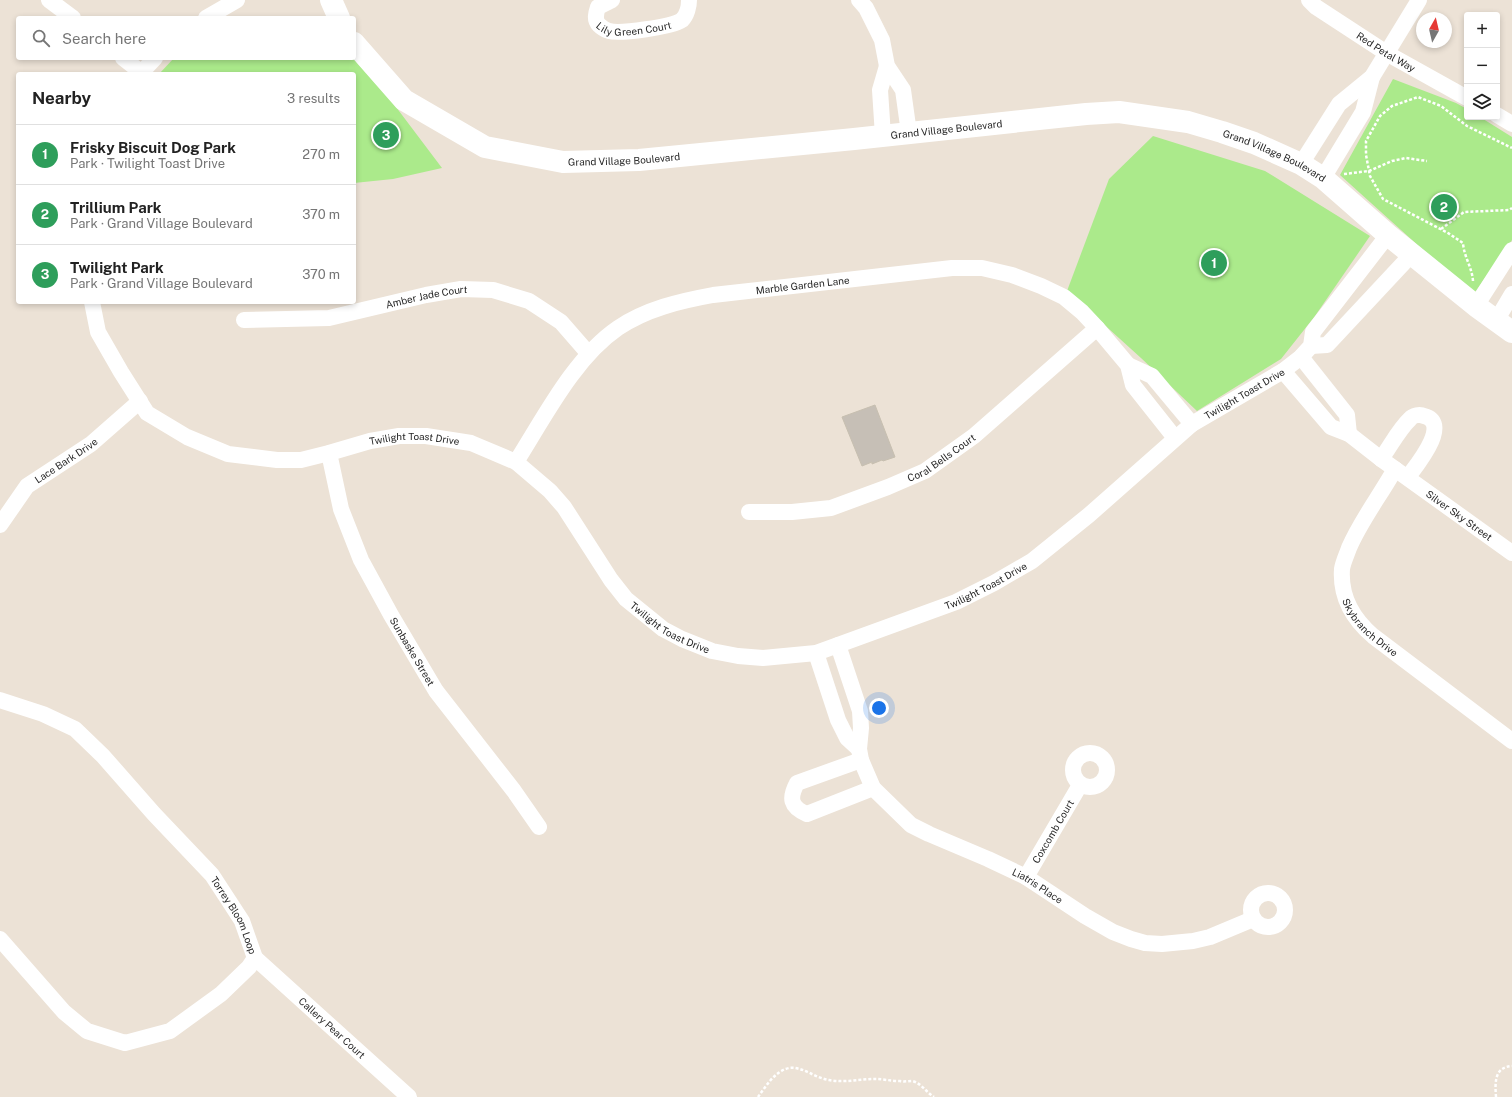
<!DOCTYPE html>
<meta charset="utf-8">
<style>
body{margin:0;font-family:"Public Sans",sans-serif;background:#f2f2f2;color:#222}
.controls{position:absolute;right:12px;top:12px;display:grid;overflow:hidden;border-radius:4px;box-shadow:0 2px 6px #0003}
.controls button{width:36px;height:36px;display:grid;place-items:center;padding:0;border:0;border-bottom:1px solid #e0e0e0;background:#fff;color:#222;font:20px sans-serif}
.compass{position:absolute;left:1416px;top:12px;width:36px;height:36px;border-radius:50%;background:#fff;box-shadow:0 2px 6px #0003;rotate:8deg}
.you{position:absolute;left:879px;top:708px;width:14px;height:14px;margin:-10px;border:3px solid #fff;border-radius:50%;background:#1a73e8;box-shadow:0 0 0 6px #1a73e833}
.badge{display:grid;place-items:center;width:26px;height:26px;border-radius:50%;background:#ea580c;color:#fff;font-size:13px;font-weight:700}
.pin{position:absolute;translate:-50% -50%;border:2px solid #fff;box-shadow:0 1px 4px #0006}
.list{margin:0;padding:0;list-style:none}
h2{display:flex;justify-content:space-between;align-items:center;height:52px;margin:0;padding:0 16px;font-size:17px}
h2 small{font-size:13px;font-weight:400;color:#767676}
.list li{display:grid;grid-template-columns:26px 1fr auto;gap:12px;align-items:center;box-sizing:border-box;height:60px;padding:0 16px;border-top:1px solid #e0e0e0}
.list b{display:block;font-size:15px;white-space:nowrap}
.list p{margin:0;font-size:13px;white-space:nowrap;color:#767676}
.list em{font-size:13px;font-style:normal;color:#767676}
.icon{flex:none;width:22px;height:22px;fill:none;stroke:currentColor;stroke-width:2;stroke-linecap:round;stroke-linejoin:round}
.map{position:relative;flex:none;width:1512px;height:1097px;overflow:hidden}
.search{position:absolute;background:#fff;box-shadow:0 2px 6px #0003;left:16px;top:16px;width:340px;height:44px;display:flex;align-items:center;gap:10px;box-sizing:border-box;padding:0 14px;border-radius:4px;color:#767676;font-size:15px}
.panel{position:absolute;background:#fff;box-shadow:0 2px 6px #0003;left:16px;top:72px;width:340px;height:232px;border-radius:4px}
.map>svg:first-child{display:block}
.green{fill:#abea8b}
.building{fill:#c6bfb6;stroke:#c7bfb0}
.lines{fill:none;stroke-linecap:round;stroke-linejoin:round}
.path{stroke:#fff;stroke-width:2.5;stroke-dasharray:3 2;stroke-linecap:butt}
.street{stroke:#fff;stroke-width:16}
.secondary{stroke:#fff;stroke-width:22}
.labels{text-anchor:middle;dominant-baseline:central;stroke-width:3;stroke-linejoin:round;paint-order:stroke}
.street-label{font-size:10px;fill:#272727;stroke:#fff}
</style>
<div class="map">
<svg width="1512" height="1097" viewBox="0 0 1512 1097">
<rect width="100%" height="100%" fill="#ece2d6"/>
<!-- green -->
<g class="green">
<path d="M174,58h179l40,45 49,65 -49,11 -39,4v-109h-195z"/>
<path d="M1393,79l63,24 11,6v8h13l32,20v103l-39,55 -133,-120z"/>
<path d="M1153,136l112,35 105,65 -55,80 -34,43 -84,52 -56,-53 -74,-67 42,-112z"/>
</g>
<!-- building -->
<path class="building" d="M875,405l20,52 -12,4 -1,-1 -10,4v-2l-10,4 -20,-49z"/>
<g class="lines">
<!-- path -->
<g class="path">
<path d="M1344,174l25,-3 23,-10 14,-3 21,3"/>
<path d="M1441,229l23,-17 45,-2 3,-2"/>
<path d="M1473,281c-1,-14 -9,-24 -10,-38l-15,-10 -65,-34 -13,-23 -4,-21v-14l14,-25 12,-10 26,-9 23,9 26,20 45,22"/>
<path d="M758,1097c8,-11 17,-26 31,-29 13,-2 26,10 40,12 16,3 31,-1 46,-1 8,0 16,2 25,2 4,1 8,0 12,0 9,2 14,11 22,16"/>
<path d="M1496,1097c-1,-14 -2,-30 16,-31"/>
</g>
<!-- street -->
<g class="street">
<path d="M49,0l24,18"/>
<path id="s1" d="M612,0l-14,7c-2,6 -4,13 1,18 2,2 7,5 10,6 11,3 63,-4 73,-11 5,-5 7,-14 7,-20"/>
<path d="M859,0l7,8 16,32 5,26 16,24 6,43"/>
<path id="s2" d="M1309,0l7,7 72,47 79,44"/>
<path d="M206,18l31,-18"/>
<path d="M123,58l19,15"/>
<path d="M140,74l15,-16"/>
<path d="M1497,115l15,9"/>
<path d="M883,136l-3,-46 7,-24"/>
<path d="M1301,164l38,-60 33,-27 47,-77"/>
<path d="M1323,178l40,-66 9,-35"/>
<path id="s3" d="M92,302l6,30 23,40 26,41 40,24 41,17 49,6h24l28,-7 41,-12 29,-5h27l45,7 45,19 34,29 14,16 47,73 15,19 37,30 19,10 30,12 26,5 25,2 53,-5 140,-51 38,-19 38,-22 57,-46 103,-91 91,-53 18,-14 10,-11 2,-14 75,-97"/>
<path d="M1476,306l36,-56"/>
<path id="s4" d="M244,320l85,-2 97,-23 35,-6 32,1 36,11 32,21 27,31"/>
<path d="M1496,321l16,-27"/>
<path d="M1311,346l16,-1 85,-91"/>
<path d="M1301,357l46,58 2,19"/>
<path d="M1128,365l24,11 40,48"/>
<path id="s5" d="M1283,371l48,56 18,7 32,25 131,94"/>
<path id="s6" d="M329,453l12,56 20,51 30,55 45,76 78,100 25,36"/>
<path d="M1381,459c9,-12 18,-30 29,-40 3,-4 10,-5 14,-3 28,7 -8,50 -16,61"/>
<path id="s7" d="M516,462c28,-44 58,-104 102,-134 28,-19 62,-27 95,-33l239,-27h30l30,7 29,11 23,11 18,15 15,16 31,37 5,20 42,53"/>
<path id="s8" d="M1395,469c-15,27 -34,51 -46,79 -2,6 -6,14 -7,21 -2,28 10,49 31,67l139,105"/>
<path id="s9" d="M749,512h43l39,-4 57,-21 37,-16 49,-35 123,-108"/>
<path id="s10" d="M0,525l27,-39 64,-42 49,-43"/>
<path id="s11" d="M838,645l22,66 1,17 -2,21 2,11 12,28 38,37 18,9 59,25 38,18 59,39 28,16 18,7 14,4 17,1 31,-3 17,-4 43,-18"/>
<path d="M816,653l22,67 9,18 12,11"/>
<path id="s12" d="M0,700l43,14 32,15 28,27 51,58 58,61 30,46 13,37 -6,9 -28,27 -51,37 -45,12 -38,-12 -23,-19 -64,-73"/>
<circle cx="1090" cy="770" r="17"/>
<path d="M861,760l-64,23c-8,15 -7,24 10,31l66,-26"/>
<path id="s13" d="M1026,877l54,-92"/>
<circle cx="1268" cy="910" r="17"/>
<path id="s14" d="M255,958l154,139"/>
</g>
<!-- secondary -->
<g class="secondary">
<path d="M331,0l8,18"/>
<path id="s15" d="M354,43l50,57 81,47 78,15 76,-2 215,-21 232,-25 33,-2 69,10 34,10 32,11 47,21 22,14 65,57 88,71 36,26"/>
</g>
</g>
<g class="labels">
<!-- street labels -->
<g class="street-label">
<text stroke="none"><textPath href="#s1" startOffset="71">Lily Green Court</textPath></text>
<text stroke="none"><textPath href="#s2" startOffset="93">Red Petal Way</textPath></text>
<text stroke="none"><textPath href="#s15" startOffset="634">Grand Village Boulevard</textPath></text>
<text stroke="none"><textPath href="#s15" startOffset="970">Grand Village Boulevard</textPath></text>
<text stroke="none"><textPath href="#s15" startOffset="310">Grand Village Boulevard</textPath></text>
<text stroke="none"><textPath href="#s7" startOffset="361">Marble Garden Lane</textPath></text>
<text stroke="none"><textPath href="#s4" startOffset="185">Amber Jade Court</textPath></text>
<text stroke="none"><textPath href="#s3" startOffset="1402">Twilight Toast Drive</textPath></text>
<text stroke="none"><textPath href="#s3" startOffset="406">Twilight Toast Drive</textPath></text>
<text stroke="none"><textPath href="#s9" startOffset="204">Coral Bells Court</textPath></text>
<text stroke="none"><textPath href="#s10" startOffset="94">Lace Bark Drive</textPath></text>
<text stroke="none"><textPath href="#s5" startOffset="230">Silver Sky Street</textPath></text>
<text stroke="none"><textPath href="#s3" startOffset="1078">Twilight Toast Drive</textPath></text>
<text stroke="none"><textPath href="#s3" startOffset="742">Twilight Toast Drive</textPath></text>
<text stroke="none"><textPath href="#s8" startOffset="182">Skybranch Drive</textPath></text>
<text stroke="none"><textPath href="#s6" startOffset="217">Sunbaske Street</textPath></text>
<text stroke="none"><textPath href="#s13" startOffset="53">Coxcomb Court</textPath></text>
<text stroke="none"><textPath href="#s11" startOffset="343">Liatris Place</textPath></text>
<text stroke="none"><textPath href="#s12" startOffset="327">Torrey Bloom Loop</textPath></text>
<text stroke="none"><textPath href="#s14" startOffset="104">Callery Pear Court</textPath></text>
</g>
</g>
</svg>
<div class="controls">
<button>+</button>
<button>−</button>
<button><svg class="icon" aria-label="layers" viewBox="0 0 24 24"><path d="M12 4l9 5-9 5-9-5zM3 14l9 5 9-5"/></svg></button>
</div>
<svg class="compass" viewBox="-18 -18 36 36"><path d="M0-13l5 13h-10z" fill="#e53935"/><path d="M0 13l5-13h-10z" fill="#767676"/></svg>
<div class="you"></div>
<div class="pin badge" style="left:1214px;top:263px;background:#2e9e5b">1</div>
<div class="pin badge" style="left:1444px;top:207px;background:#2e9e5b">2</div>
<div class="pin badge" style="left:386px;top:135px;background:#2e9e5b">3</div>
<div class="search"><svg class="icon" aria-label="search" viewBox="0 0 24 24"><circle cx="10" cy="10" r="6"/><path d="M15 15l6 6"/></svg>Search here</div>
<section class="panel">
<h2>Nearby<small>3 results</small></h2>
<ul class="list">
<li><span class="badge" style="background:#2e9e5b">1</span><div><b>Frisky Biscuit Dog Park</b><p>Park · Twilight Toast Drive</p></div><em>270 m</em></li>
<li><span class="badge" style="background:#2e9e5b">2</span><div><b>Trillium Park</b><p>Park · Grand Village Boulevard</p></div><em>370 m</em></li>
<li><span class="badge" style="background:#2e9e5b">3</span><div><b>Twilight Park</b><p>Park · Grand Village Boulevard</p></div><em>370 m</em></li>
</ul>
</section>
</div>
